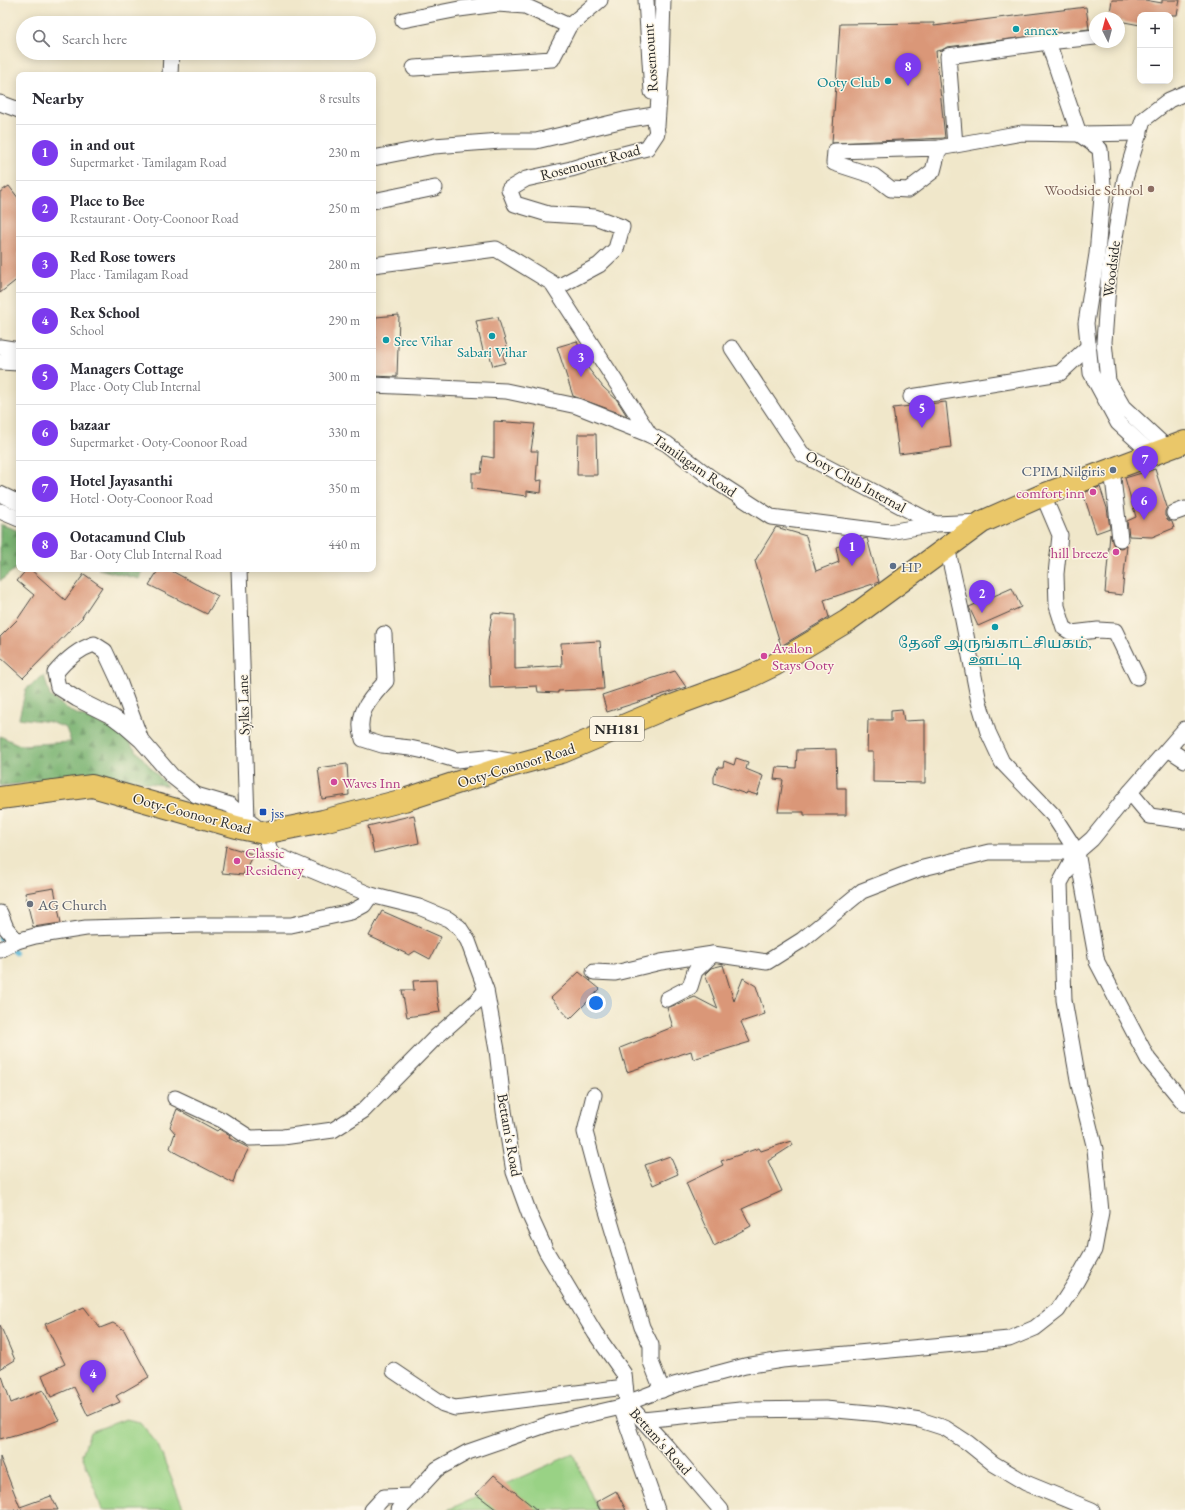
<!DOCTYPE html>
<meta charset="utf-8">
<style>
body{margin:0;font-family:"EB Garamond","Noto Serif Tamil",serif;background:#f7f7f7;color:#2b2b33}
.controls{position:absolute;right:12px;top:12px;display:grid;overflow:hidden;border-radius:8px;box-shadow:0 2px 10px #0003}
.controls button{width:36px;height:36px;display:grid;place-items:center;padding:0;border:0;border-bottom:1px solid #e1e1e2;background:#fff;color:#2b2b33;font:20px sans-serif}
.compass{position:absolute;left:1089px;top:12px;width:36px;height:36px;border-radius:50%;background:#fff;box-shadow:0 2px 10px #0003;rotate:354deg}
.you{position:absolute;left:596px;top:1003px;width:14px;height:14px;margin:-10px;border:3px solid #fff;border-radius:50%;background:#1a73e8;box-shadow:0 0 0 6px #1a73e833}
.badge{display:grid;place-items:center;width:26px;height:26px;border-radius:50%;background:#7c3aed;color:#fff;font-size:13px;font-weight:700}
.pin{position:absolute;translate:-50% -33px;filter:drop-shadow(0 1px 2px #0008)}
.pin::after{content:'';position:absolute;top:21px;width:14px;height:12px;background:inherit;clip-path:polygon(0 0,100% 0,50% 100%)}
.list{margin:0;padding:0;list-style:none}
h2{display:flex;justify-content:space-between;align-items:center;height:52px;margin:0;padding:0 16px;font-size:17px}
h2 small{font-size:13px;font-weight:400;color:#7c7c81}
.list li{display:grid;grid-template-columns:26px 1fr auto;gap:12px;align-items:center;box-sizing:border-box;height:56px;padding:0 16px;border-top:1px solid #e1e1e2}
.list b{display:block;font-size:15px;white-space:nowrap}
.list p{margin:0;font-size:13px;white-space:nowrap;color:#7c7c81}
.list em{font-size:13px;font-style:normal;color:#7c7c81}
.icon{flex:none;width:22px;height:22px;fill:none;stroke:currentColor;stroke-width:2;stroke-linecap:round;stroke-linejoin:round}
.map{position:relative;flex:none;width:1185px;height:1510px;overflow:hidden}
.search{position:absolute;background:#fff;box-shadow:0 2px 10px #0003;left:16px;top:16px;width:360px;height:44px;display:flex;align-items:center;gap:10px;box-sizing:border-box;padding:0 14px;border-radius:22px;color:#7c7c81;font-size:15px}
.panel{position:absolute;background:#fff;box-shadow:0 2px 10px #0003;left:16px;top:72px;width:360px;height:500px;border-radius:8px}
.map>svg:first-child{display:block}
.forest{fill:url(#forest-firs);stroke:#52704e}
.pitch{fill:#99d285;stroke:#627e58}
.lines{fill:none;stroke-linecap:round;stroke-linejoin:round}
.stream{stroke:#59b7d8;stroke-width:4.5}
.building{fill:#da9778}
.minor-casing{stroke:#494743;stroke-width:17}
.highway-casing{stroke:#494743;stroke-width:24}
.minor{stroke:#fff;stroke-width:15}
.highway{stroke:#eac769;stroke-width:22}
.culture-dot{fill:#0f9aa8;stroke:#fcf5e5;stroke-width:1.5}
.education-dot{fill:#8d6e63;stroke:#fcf5e5;stroke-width:1.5}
.service-dot{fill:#5c6f8a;stroke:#fcf5e5;stroke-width:1.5}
.hotel-dot{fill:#d1479c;stroke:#fcf5e5;stroke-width:1.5}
.transit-dot{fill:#1a4fb4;stroke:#fcf5e5;stroke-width:1.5}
.worship-dot{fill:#6b7280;stroke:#fcf5e5;stroke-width:1.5}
.labels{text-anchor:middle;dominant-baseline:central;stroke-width:3;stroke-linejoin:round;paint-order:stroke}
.shield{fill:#fcf5e5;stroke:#6a6863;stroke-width:1}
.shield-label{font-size:14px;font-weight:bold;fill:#2b2b2b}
.culture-label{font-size:15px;fill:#0d838f;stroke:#fcf5e5;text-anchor:start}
.street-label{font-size:15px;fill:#2b2b2b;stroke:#fcf5e5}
.education-label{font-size:15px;fill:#785e54;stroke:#fcf5e5;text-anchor:end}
.service-label{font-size:15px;fill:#4e5e75;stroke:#fcf5e5;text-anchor:end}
.hotel-label{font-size:15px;fill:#b23c85;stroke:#fcf5e5;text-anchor:start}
.transit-label{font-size:15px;fill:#164399;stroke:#fcf5e5;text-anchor:start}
.worship-label{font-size:15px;fill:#5b616d;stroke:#fcf5e5;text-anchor:start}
</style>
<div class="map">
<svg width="1185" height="1510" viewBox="0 0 1185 1510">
<defs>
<pattern id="forest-firs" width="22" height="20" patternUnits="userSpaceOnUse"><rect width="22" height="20" fill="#7ab472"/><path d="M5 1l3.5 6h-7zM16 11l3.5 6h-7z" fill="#64935e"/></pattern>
</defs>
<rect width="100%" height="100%" fill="#fcf5e5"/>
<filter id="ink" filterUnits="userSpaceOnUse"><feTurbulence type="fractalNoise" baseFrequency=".025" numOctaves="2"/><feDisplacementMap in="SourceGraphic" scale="8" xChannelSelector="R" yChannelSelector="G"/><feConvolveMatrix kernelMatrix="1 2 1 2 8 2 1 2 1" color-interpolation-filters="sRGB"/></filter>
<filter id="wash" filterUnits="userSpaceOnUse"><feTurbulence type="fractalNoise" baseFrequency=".012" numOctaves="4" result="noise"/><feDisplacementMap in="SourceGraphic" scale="16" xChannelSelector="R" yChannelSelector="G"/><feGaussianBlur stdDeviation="0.9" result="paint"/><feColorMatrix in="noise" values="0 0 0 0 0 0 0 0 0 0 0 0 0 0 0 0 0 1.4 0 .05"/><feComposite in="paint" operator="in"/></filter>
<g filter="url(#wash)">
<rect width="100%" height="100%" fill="#f0e7ca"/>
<!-- forest -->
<g class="forest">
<path d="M0,524l19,7v35l-19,15z"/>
<path d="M98,569h45l-3,10z"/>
<path d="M44,675l6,21 22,16 47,19 48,55 -73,-11 -94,11v-50l20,9 51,-3 -5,-14 -16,-6 -31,-4 7,-29z"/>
</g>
<!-- pitch -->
<g class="pitch">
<path d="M126,1419l14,3 18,23 26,65h-82l-10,-30 -10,-25 8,-23z"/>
<path d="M573,1454l25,56h-151z"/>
</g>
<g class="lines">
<!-- stream -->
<path class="stream" d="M0,938l16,15"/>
</g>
<g id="blocks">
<!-- building -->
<g class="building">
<path d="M1112,0h33l17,3v-3h18l-3,15h-37v10l-21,-4v-3h-10z"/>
<path d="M1086,7l3,22 -142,18 -5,3 -6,1 9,87 -113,5 8,-119 94,-1v3z"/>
<path d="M9,186l10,13v79l-19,15v-101z"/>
<path d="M399,315l-2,62 -24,-1 3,-59z"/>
<path d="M498,317l10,33 -5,4 2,9 -12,3 -4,-13 -5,2 -8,-34z"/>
<path d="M577,341l7,22 19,24 14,13 10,16 -54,-20 -16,-49z"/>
<path d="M946,402l5,45 -52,7 -6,-46z"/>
<path d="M494,421l41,3 -4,27h7l-2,30 6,-1 -1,13 -14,-2v5l-55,-7v-16h9l2,-17 11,2z"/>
<path d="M578,434h18l1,41h-20z"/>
<path d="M1155,469l12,38 -2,4v5l3,4 4,2 2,6 -22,9 -23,-1 -2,-15 9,-4 -11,-39z"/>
<path d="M1100,487l7,21 3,20 -14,5 -13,-40z"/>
<path d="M776,527l30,9 10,35 23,-9 -3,-15 31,-9 12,44 -55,18 5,17 -48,29 -26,-85z"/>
<path d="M1110,534l3,10 3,3 5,1 6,-3 -5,50 -17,-2z"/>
<path d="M27,569h3l35,31 19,-26 18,13 -20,30h1l-60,61 -23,-21v-20l17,-17 17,-25 -17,-14z"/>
<path d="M159,569h9l50,27 -11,18 -58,-29z"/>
<path d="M1012,588l9,19 -43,19 -9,-19z"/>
<path d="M492,613l23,2v54l47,-3 -1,-23 39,-2 4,48 -46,2v2l-20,-1 -1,-6 -47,2 -2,-46z"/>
<path d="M675,671l11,16 -79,25 -5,-17z"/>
<path d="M902,709l2,12 21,-1v63l-52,-1v-30h-6l1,-32h23v-10z"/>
<path d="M836,749l1,39h9v27h-42v-3h-26l5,-32 -9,-1 2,-12 20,1 1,-18z"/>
<path d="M736,758l12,4 -2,7 17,7 -6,19 -10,-3 -1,2 -32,-11v-6l4,-10h5l1,-6 10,4z"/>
<path d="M347,764l2,31 -27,4 -4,-31z"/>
<path d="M414,815l5,28 -45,10 -6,-27z"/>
<path d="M226,846l27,8 -10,21 -21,-2z"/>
<path d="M54,888l7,35 -28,4 -8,-34z"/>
<path d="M382,911l59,26 -11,22 -15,-8 -6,4 -40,-19z"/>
<path d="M723,965l11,36 9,-23 13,8 9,28 -24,8 9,20 -57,17 -2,-8 -64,21 -7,-24 53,-21 -6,-19 28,-11 23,12 -13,-35 6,-6z"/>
<path d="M579,972l21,17 -30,30 -19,-21z"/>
<path d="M436,980l1,16 3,16 -33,5 -5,-27h12l-1,-9z"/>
<path d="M177,1109l40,22 2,-2 11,7 -1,2 20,10 -13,25 -3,10 -57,-30 -6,-5 5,-15 -5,-6z"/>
<path d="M791,1141l2,4 -25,16 14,30 -40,18 9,17 -37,20 -28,-63 37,-18 -2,-4 38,-13 2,3z"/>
<path d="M670,1156l8,18 -25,11 -8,-20z"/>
<path d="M84,1307l16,21 13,-5 11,7 25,47 -33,19 4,6 -32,14 -14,-29 -23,10 -9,-22 23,-11 -20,-40z"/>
<path d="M0,1325l15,35 -15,9z"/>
<path d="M0,1376h2l9,27 32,-13 16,30 -20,8 -39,11z"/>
<path d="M0,1457l20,50 31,-11 7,14h-58z"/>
<path d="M494,1475l43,35h-40l-21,-16z"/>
<path d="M616,1491l10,19h-26l-4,-8z"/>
</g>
</g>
</g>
<g filter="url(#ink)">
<use href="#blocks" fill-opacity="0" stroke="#494743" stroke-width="1"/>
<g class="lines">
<!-- minor casing -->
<g class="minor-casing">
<g id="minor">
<path d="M646,0l6,92"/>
<path d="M403,20l56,-11 38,-5 28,2 44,20"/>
<path d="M1048,42l47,-5"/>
<path d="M414,68l138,-9 17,-33 31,-26"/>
<path d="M170,75l1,-22"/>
<path d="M0,103l19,7"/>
<path d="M657,126l4,-59 2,-67"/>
<path d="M955,145l-7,-89 100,-14 31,92 61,-1"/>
<path d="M939,148l-104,3 -1,12 40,13 17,13 17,1 25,-19 6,-23 83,-15 57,1 21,15 3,36 -6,69 -11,69 5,50 27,50 34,31"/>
<path d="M373,158l61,-12 67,-5h35l88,-21 30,-5 3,18 -10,15 -36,9 -40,12 -45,10 -17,10 6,15 33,10 47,3 27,10 -6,22 -17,16 -43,23"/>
<path d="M373,201l62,-13"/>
<path d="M373,265l123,-16 56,34 98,152 17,9 44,34 60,39 118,15 46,-8 47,-2"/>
<path d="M0,347l19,3"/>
<path d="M732,348l70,106 133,70"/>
<path d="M0,362l19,1"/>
<path d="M373,385l133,6 71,15 73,29"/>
<path d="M911,397l149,-24 29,-27"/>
<path d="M1167,448l-44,-41 -15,-26 -4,-39 5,-70 16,-93 18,-59 26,-20 16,-7"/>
<path d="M1112,469l8,70"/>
<path d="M0,494l19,9"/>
<path d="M1043,495l17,40 -4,39 1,32 7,22 8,5 26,-3 17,1 22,46"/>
<path d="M0,511l19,8"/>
<path d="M1174,513l11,-4"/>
<path d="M947,547l14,63 18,92 9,30 14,30 51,53 24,37 20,110 51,97 37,45"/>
<path d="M239,569l8,251 17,13 7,20 100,42 48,12 29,12 11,8 9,14 18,49 11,60 7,61 10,61 16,44 16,35 49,82 29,41 3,29 40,44 54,63"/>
<path d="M384,634l2,47c-16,18 -31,32 -23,58l19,6 28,3 19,4 27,8 30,-3 30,5"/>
<path d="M141,740l-22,-59 -14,-30 -11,-7c-15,5 -29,17 -39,29l3,14 19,12 36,18 12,9 16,14 31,36 24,19 34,10 17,15"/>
<path d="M1168,749l17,11"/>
<path d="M1130,792l20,24 35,5"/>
<path d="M0,913l6,15 11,13"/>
<path d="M0,950l17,-9 18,-5 51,-8 110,-3h95l60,-13 13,-7 7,-10"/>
<path d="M594,972l21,1 46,-11 52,-8 54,8 35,-22 60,-49 57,-22 70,-17h88"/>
<path d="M667,999l23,-12 5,-16 18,-17"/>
<path d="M594,1095l-9,37 15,56 42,139 9,18v17l11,28"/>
<path d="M175,1098l47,22 28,18 33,-1 50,-7 30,-19 73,-74 41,-36 9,-11"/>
<path d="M394,1371l49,33 12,4 170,-21"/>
<path d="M621,1407l36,103"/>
<path d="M643,1420l97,-10 85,-1 56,5 39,6 25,8 23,15 26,21 32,19 66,27"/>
<path d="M372,1510l12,-13 27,-1"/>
<path d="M399,1510l38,-41 31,-17 84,-29 69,-16 6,-4 47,-18 71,-19 37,-6 227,-21 26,-11 23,-18 18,-28 18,-32 7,-38 -6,-63 -16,-64 -15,-85 -4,-117 17,-31 15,-13 38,-47 55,-63"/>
</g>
</g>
<!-- highway casing -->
<g class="highway-casing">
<path id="highway" d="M0,798l92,-12 148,42 24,5 59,-12 81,-21 92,-30 66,-18 99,-42 84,-31 29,-14 73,-44 135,-99 61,-27 142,-53"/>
</g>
<!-- minor -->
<use href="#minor" class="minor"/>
<!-- highway -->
<use href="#highway" class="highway"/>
</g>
</g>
<!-- markers -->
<g class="culture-dot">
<circle cx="1016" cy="29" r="4"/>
<circle cx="888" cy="81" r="4"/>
<circle cx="492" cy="336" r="4"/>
<circle cx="386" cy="340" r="4"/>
<circle cx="995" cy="627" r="4"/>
</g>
<circle class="education-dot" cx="1151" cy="189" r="4"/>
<g class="service-dot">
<circle cx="1113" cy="470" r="4"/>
<circle cx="893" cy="566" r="4"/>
</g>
<g class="hotel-dot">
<circle cx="1093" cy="492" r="4"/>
<circle cx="1116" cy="552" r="4"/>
<circle cx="764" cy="656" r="4"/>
<circle cx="334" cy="782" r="4"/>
<circle cx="237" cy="861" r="4"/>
</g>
<rect class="transit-dot" x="259" y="808" width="8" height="8" rx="2"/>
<circle class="worship-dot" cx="30" cy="904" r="4"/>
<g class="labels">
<!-- shield labels -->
<rect class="shield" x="590" y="717" width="54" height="24" rx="3"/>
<g class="shield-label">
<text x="617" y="729">NH181</text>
</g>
<!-- culture labels -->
<g class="culture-label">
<text x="1024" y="29">annex</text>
<text x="880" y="81" text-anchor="end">Ooty Club</text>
<text x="394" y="340">Sree Vihar</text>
<text x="492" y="351" text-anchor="middle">Sabari Vihar</text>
<text x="995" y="642" text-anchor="middle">தேனீ அருங்காட்சியகம்,<tspan x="995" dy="17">ஊட்டி</tspan></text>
</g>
<!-- street labels -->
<g class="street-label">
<text transform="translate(650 58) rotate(-94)">Rosemount</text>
<text transform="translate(590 162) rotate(-15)">Rosemount Road</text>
<text transform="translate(1111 269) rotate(-83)">Woodside</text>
<text transform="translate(695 465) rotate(35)">Tamilagam Road</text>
<text transform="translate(856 481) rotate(29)">Ooty Club Internal</text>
<text transform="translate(243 705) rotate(-92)">Sylks Lane</text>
<text transform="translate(516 765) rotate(-17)">Ooty-Coonoor Road</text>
<text transform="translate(192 813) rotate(15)">Ooty-Coonoor Road</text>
<text transform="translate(510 1135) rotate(80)">Bettam's Road</text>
<text transform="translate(661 1441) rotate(48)">Bettam's Road</text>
</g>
<!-- education labels -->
<g class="education-label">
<text x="1143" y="189">Woodside School</text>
</g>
<!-- service labels -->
<g class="service-label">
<text x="1105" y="470">CPIM Nilgiris</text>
<text x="901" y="566" text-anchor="start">HP</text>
</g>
<!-- hotel labels -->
<g class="hotel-label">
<text x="1085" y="492" text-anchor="end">comfort inn</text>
<text x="1108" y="552" text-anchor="end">hill breeze</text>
<text x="772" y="647">Avalon<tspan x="772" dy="17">Stays Ooty</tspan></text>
<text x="342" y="782">Waves Inn</text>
<text x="245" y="852">Classic<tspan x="245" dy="17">Residency</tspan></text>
</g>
<!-- transit labels -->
<g class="transit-label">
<text x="271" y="812">jss</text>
</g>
<!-- worship labels -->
<g class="worship-label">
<text x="38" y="904">AG Church</text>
</g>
</g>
</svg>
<div class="controls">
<button>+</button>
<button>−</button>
</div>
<svg class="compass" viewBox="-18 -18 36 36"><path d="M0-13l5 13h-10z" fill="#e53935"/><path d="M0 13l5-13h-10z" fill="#7c7c81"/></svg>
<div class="you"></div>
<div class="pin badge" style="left:852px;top:566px">1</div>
<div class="pin badge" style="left:982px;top:613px">2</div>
<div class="pin badge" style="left:581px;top:377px">3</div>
<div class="pin badge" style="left:93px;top:1393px">4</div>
<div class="pin badge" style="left:922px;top:428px">5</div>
<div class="pin badge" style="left:1144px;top:520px">6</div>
<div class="pin badge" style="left:1145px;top:479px">7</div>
<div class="pin badge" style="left:908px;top:86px">8</div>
<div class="search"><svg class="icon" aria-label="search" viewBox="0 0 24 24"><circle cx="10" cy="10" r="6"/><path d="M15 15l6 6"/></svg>Search here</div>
<section class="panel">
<h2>Nearby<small>8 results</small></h2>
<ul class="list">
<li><span class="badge">1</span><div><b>in and out</b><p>Supermarket · Tamilagam Road</p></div><em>230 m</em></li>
<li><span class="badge">2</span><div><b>Place to Bee</b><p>Restaurant · Ooty-Coonoor Road</p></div><em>250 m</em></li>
<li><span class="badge">3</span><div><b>Red Rose towers</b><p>Place · Tamilagam Road</p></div><em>280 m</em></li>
<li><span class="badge">4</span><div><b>Rex School</b><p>School</p></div><em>290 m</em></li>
<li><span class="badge">5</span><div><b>Managers Cottage</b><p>Place · Ooty Club Internal</p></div><em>300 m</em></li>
<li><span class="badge">6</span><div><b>bazaar</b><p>Supermarket · Ooty-Coonoor Road</p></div><em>330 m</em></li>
<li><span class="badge">7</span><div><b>Hotel Jayasanthi</b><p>Hotel · Ooty-Coonoor Road</p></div><em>350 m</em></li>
<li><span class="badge">8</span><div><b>Ootacamund Club</b><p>Bar · Ooty Club Internal Road</p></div><em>440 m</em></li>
</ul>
</section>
</div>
